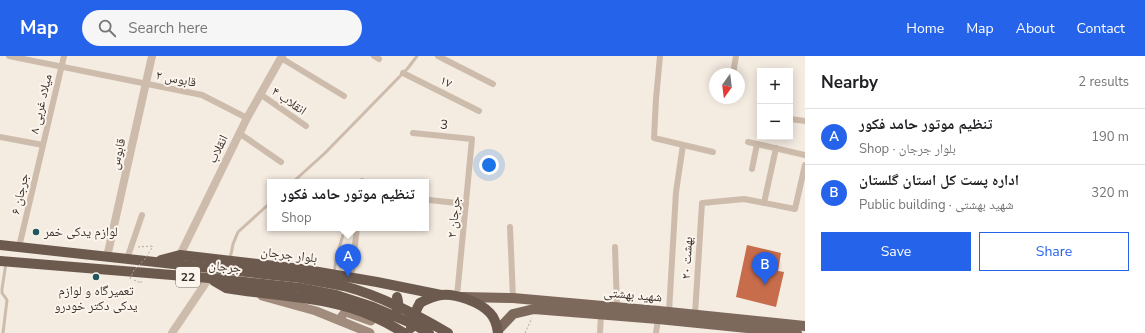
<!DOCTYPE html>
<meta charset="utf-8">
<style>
body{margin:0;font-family:"Nunito Sans","Noto Naskh Arabic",sans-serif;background:#f6f6f6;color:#202124}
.controls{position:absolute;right:12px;top:12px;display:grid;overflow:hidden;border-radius:0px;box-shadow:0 2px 10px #0003}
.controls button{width:36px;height:36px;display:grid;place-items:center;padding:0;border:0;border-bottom:1px solid #e0e0e0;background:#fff;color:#202124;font:20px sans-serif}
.compass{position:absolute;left:709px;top:12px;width:36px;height:36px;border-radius:50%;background:#fff;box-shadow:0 2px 10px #0003;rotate:194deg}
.you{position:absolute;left:489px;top:109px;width:14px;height:14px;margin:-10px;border:3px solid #fff;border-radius:50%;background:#1a73e8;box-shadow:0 0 0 6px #1a73e833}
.badge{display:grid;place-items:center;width:26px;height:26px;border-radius:50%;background:#2563eb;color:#fff;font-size:13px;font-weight:700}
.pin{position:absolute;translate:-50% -33px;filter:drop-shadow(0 1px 2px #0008)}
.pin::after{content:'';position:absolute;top:21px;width:14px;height:12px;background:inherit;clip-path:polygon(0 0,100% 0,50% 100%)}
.popup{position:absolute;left:267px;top:123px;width:162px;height:52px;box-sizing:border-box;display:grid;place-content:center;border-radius:0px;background:#fff;filter:drop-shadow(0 1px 3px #0005);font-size:13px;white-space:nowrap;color:#757577}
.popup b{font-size:15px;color:#202124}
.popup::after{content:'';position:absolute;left:50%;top:100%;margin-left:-8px;border:8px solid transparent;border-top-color:#fff}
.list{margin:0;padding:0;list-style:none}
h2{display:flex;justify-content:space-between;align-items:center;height:52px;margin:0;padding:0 16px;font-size:17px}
h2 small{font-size:13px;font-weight:400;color:#757577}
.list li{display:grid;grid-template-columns:26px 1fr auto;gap:12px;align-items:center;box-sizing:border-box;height:56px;padding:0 16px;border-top:1px solid #e0e0e0}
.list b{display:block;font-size:15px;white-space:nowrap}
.list p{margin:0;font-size:13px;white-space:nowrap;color:#757577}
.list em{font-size:13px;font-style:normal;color:#757577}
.actions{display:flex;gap:8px;padding:12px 16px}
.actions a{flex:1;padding:9px 0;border:1px solid #2563eb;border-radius:0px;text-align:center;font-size:14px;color:#2563eb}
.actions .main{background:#2563eb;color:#fff}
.icon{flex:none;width:22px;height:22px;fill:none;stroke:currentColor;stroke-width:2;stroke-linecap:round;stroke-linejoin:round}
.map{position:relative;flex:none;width:805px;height:277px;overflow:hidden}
header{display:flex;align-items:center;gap:24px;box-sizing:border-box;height:56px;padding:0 20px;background:#2563eb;color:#fff}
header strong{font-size:19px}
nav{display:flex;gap:22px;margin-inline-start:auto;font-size:14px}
.search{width:280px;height:36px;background:#f6f6f6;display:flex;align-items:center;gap:10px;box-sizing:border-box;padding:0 14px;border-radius:22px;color:#757577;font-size:15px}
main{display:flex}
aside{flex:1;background:#fff}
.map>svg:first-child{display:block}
.building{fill:#c86d4b}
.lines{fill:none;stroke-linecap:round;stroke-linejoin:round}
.path{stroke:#b9a696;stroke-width:1;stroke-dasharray:2 2;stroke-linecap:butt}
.service{stroke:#cdbcac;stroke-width:3}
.minor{stroke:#cdbcac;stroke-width:6}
.tertiary{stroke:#cdbcac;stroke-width:8}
.secondary{stroke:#a18b7d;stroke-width:9}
.primary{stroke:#7d685c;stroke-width:10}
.trunk{stroke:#6c5a4f;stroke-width:10}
.path-bridge{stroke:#b9a696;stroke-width:1;stroke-dasharray:2 2;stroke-linecap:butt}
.trunk-bridge{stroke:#6c5a4f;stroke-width:10}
.poi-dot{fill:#1f575d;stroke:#fbf5ed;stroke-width:1.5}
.labels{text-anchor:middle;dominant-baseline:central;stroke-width:4;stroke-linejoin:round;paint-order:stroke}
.shield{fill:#fbf5ed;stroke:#756b65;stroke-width:1}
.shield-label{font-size:12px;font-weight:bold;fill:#3b302b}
.street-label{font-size:13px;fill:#3b302b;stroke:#fbf5ed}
.poi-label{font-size:13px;fill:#3b302b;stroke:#fbf5ed;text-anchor:start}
</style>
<header>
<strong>Map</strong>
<div class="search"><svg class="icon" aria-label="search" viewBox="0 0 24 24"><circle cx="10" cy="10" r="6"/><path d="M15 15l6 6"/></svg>Search here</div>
<nav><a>Home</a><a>Map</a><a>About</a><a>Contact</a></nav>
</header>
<main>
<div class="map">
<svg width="805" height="277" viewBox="0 0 805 277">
<rect width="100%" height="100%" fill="#f4ebe1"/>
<!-- building -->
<path class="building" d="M747,189l34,8 -3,18 6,1 -8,35 -40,-10z"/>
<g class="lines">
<!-- path -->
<g class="path">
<path d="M138,191l15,-1"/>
<path d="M134,224l7,3v-2"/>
<path d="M525,277l7,-15"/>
</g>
<!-- service -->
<g class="service">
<path d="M293,126l32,-29 83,-85 9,-12"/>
<path d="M230,203l3,-15 5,-12 32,-29"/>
<path d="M334,216l3,-17 6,-20"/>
<path d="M3,277l4,-33 -5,-7v-4l4,-26"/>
</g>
<!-- minor -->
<g class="minor">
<path d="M9,0l193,39 45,23"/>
<path d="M374,0l5,3"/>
<path d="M438,0l55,28"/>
<path d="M660,0l-4,43 -2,39 59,14"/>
<path d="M281,2l63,38"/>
<path d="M403,17l76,38"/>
<path d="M733,18l3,-18"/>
<path d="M260,38l46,32"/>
<path d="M790,63l15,2"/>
<path d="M239,77l42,29"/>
<path d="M413,77l59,6 -15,157"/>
<path d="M0,81l43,8"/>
<path d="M748,86l57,13"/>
<path d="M752,113l5,-25"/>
<path d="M362,126v-1"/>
<path d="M429,144l37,4"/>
<path d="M764,147l12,-55"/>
<path d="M510,171l3,71"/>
<path d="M19,191l45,-191"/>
<path d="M615,191l2,60"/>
<path d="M127,203l15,-44"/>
<path d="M351,222l6,-50"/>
<path d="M669,256l7,-120 7,-47"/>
<path d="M695,258l7,-111 42,-4 51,10 10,-44"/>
<path d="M600,277l1,-19"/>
<path d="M656,277l2,-14"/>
</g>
<!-- tertiary -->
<g class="tertiary">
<path d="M180,199l67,-137 35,-62"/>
<path d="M107,201l45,-201"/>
<path d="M172,277l37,-55"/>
</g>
<!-- secondary -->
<g class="secondary">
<path d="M262,240l54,15 54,22"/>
<path d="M342,265c-1,-5 0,-7 4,-9l25,9"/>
</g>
<!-- primary -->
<g class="primary">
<path d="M462,241l51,1 146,13 146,15"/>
<path d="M498,274l15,-16 21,-5 124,10 139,14"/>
</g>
<!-- trunk -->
<g class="trunk">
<path d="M0,189l301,33c14,3 29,5 43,8 37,10 71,28 104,47"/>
<path d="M161,204l19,-5 121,14 76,13 64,13"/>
<path d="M0,205l209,17 91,10 36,7 37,12 40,17 16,9"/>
<path d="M214,225l12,7c41,7 86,8 125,20 19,6 37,15 53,25"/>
<path d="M420,247c7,-4 14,-7 21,-8 14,-2 39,7 49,18 5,5 7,13 8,20"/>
</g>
<!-- path-bridge -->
<path class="path-bridge" d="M130,223l4,-9 11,-11 8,-13"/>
<!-- trunk-bridge -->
<g class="trunk-bridge">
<path d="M388,263c10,-5 12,-12 9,-22"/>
<path d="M411,272c2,-9 4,-17 9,-25"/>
</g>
</g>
<!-- markers -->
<g class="poi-dot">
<circle cx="36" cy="176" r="4"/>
<circle cx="96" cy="221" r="4"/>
</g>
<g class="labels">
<!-- shield labels -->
<rect class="shield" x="176" y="211" width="24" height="20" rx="3"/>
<g class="shield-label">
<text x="188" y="221">22</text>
</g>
<!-- street labels -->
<g class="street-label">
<text transform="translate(176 23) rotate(11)">۲ قابوس</text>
<text transform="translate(446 26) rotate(26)">۱۷</text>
<text transform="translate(289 45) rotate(35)">۴ انقلاب</text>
<text transform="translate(41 48) rotate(-77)">۸ میلاد غربی</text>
<text transform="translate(444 69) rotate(6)">3</text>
<text transform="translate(218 93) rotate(-64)">انقلاب</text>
<text transform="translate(118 98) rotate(-77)">قابوس</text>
<text transform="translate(20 138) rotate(-77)">جرجان ۶</text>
<text transform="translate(454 161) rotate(-84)">جرجان ۲</text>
<text transform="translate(289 199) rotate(7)">بلوار جرجان</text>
<text transform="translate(687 202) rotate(-87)">بهشت ۲۰</text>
<text transform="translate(225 211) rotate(6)">جرجان</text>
<text transform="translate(633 239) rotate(5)">شهید بهشتی</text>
</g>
<!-- poi labels -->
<g class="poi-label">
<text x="44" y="176">لوازم یدکی خمر</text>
<text x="96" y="235" text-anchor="middle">تعمیرگاه و لوازم<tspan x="96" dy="15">یدکی دکتر خودرو</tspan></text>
</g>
</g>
</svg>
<div class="controls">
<button>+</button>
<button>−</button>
</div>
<svg class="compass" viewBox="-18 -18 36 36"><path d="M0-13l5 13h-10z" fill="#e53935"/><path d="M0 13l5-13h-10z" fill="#757577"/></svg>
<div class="you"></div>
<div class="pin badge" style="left:348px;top:221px">A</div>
<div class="popup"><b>تنظیم موتور حامد فکور</b>Shop</div>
<div class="pin badge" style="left:765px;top:229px">B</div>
</div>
<aside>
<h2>Nearby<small>2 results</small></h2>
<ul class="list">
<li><span class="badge">A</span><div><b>تنظیم موتور حامد فکور</b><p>Shop · بلوار جرجان</p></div><em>190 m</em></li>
<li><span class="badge">B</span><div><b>اداره پست کل استان گلستان</b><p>Public building · شهید بهشتی</p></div><em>320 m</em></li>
</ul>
<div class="actions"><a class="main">Save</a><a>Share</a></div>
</aside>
</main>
